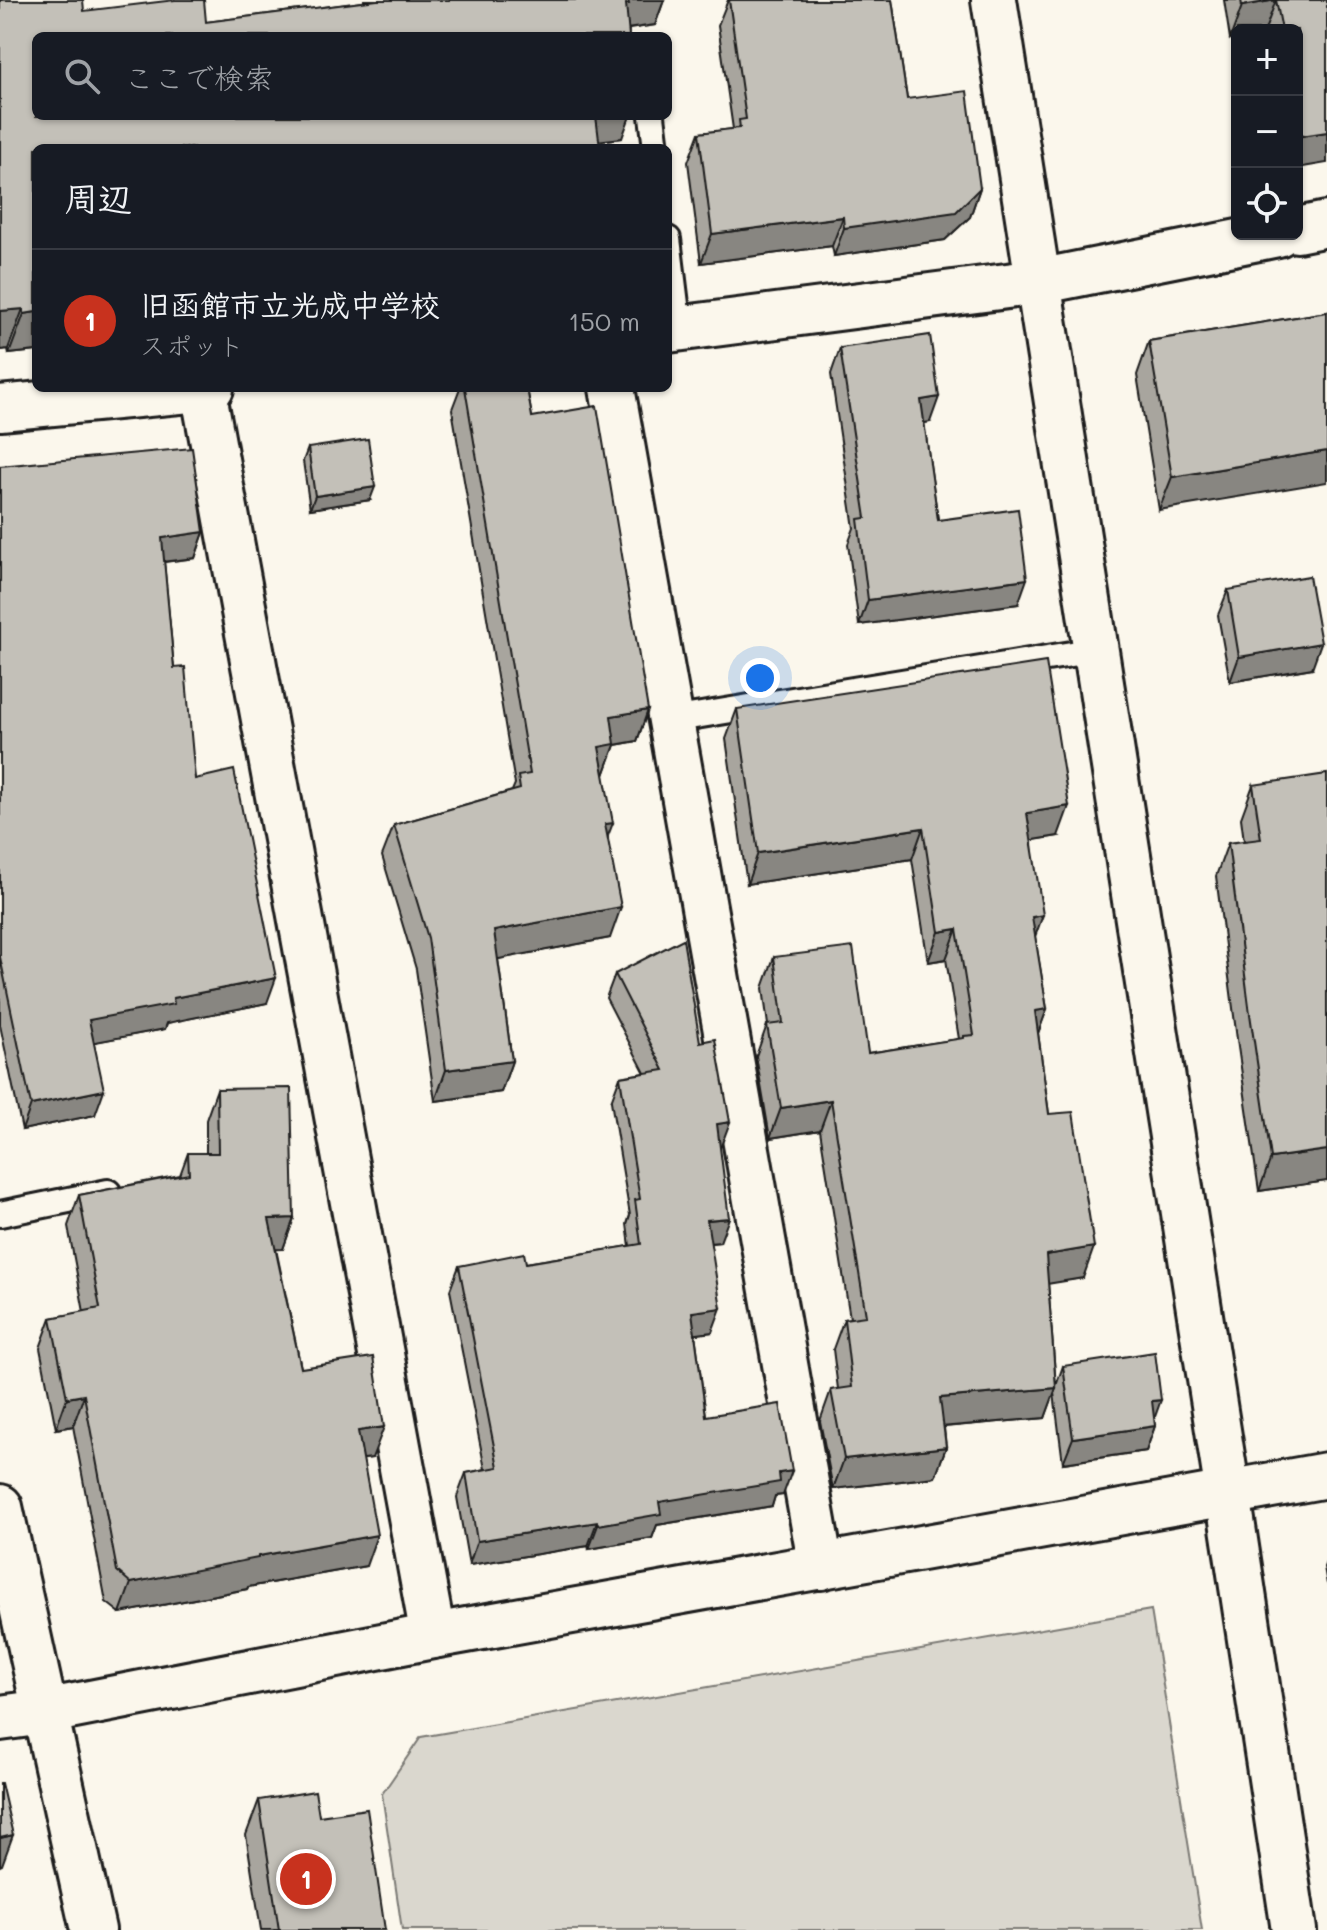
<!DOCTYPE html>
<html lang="ja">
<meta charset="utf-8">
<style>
body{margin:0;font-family:Mali,"Klee One",sans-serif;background:#20242c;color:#f1f3f6}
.controls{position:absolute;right:24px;top:24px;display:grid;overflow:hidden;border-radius:12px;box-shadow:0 2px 6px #0004}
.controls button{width:72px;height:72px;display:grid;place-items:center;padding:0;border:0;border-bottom:2px solid #363941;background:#171b24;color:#f1f3f6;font:40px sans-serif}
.you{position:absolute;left:760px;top:678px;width:28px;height:28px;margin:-20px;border:6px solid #fff;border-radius:50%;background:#1a73e8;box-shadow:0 0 0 12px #1a73e833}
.badge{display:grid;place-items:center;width:52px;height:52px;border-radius:50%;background:#c8321e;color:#fff;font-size:26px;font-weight:700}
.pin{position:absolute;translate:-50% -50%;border:4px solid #fff;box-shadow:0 2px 8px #0006}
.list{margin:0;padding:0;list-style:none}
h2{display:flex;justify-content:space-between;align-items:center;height:104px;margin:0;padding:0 32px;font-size:34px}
h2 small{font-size:26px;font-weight:400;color:#9ea1a6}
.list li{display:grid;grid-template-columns:52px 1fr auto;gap:24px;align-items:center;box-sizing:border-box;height:144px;padding:0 32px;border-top:2px solid #363941}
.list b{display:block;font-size:30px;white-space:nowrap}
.list p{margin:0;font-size:26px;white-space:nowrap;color:#9ea1a6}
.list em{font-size:26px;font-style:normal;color:#9ea1a6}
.icon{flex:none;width:44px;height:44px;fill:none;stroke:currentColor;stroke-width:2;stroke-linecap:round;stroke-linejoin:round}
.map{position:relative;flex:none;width:1327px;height:1930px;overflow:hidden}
.search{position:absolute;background:#171b24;box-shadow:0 2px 6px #0004;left:32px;top:32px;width:640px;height:88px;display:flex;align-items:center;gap:20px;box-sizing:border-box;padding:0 28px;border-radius:12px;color:#9ea1a6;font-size:30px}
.panel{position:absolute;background:#171b24;box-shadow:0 2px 6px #0004;left:32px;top:144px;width:640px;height:248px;border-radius:12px}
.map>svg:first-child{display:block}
.green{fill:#dad7ce;stroke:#7b7a75;stroke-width:2}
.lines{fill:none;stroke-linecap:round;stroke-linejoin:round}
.service-casing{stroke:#1c1c1c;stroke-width:30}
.minor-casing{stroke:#1c1c1c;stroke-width:50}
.tertiary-casing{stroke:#1c1c1c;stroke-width:50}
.service{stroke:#fbf7ec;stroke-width:24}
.minor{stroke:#fbf7ec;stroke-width:44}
.tertiary{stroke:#fbf7ec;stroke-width:44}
.wall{fill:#a8a59e;stroke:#1c1c1c;stroke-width:2}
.shaded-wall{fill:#888681;stroke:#1c1c1c;stroke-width:2}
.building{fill:#c3c0b8;stroke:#1c1c1c;stroke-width:2}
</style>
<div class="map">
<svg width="1327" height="1930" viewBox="0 0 1327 1930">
<rect width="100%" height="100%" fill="#fbf7ec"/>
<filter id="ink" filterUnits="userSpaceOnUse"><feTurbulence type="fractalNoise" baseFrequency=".0125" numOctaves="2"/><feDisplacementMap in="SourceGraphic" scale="16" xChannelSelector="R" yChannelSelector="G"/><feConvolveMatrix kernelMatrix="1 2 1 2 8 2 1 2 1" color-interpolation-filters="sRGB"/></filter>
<g filter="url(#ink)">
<!-- green -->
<path class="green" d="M1151,1610l51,320h-800l-20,-136 39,-57z"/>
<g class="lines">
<!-- service casing -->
<g class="service-casing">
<g id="service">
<path d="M652,116l4,32"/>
<path d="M668,239l11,90"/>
<path d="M671,720l425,-70"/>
<path d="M0,1214l108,-22"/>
</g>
</g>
<!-- minor casing -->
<g class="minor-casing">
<g id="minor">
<path d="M994,0l234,1494 66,436"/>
<path d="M1297,230l30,-6"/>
<path d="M668,330l370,-48 240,-48"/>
<path d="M612,388l209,1179"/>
<path d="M203,389l230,1247"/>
<path d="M0,408l211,-20"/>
<path d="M0,1507l93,423"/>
</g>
</g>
<!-- tertiary casing -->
<g class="tertiary-casing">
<path id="tertiary" d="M0,1718l44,-6 389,-76 894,-161"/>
</g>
<!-- service -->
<use href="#service" class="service"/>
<!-- minor -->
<use href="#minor" class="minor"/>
<!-- tertiary -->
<use href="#tertiary" class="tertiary"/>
</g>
<!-- wall -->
<g class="wall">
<path d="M0,0l84,11 122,11 158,-20v-2h300l-9,25 -26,4 -7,109 -23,3 -563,7v203l-27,3 -1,-5 -8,1z"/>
<path d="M728,0h164l15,99 73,89 -10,29 -25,23 -111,16 -2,-10 -131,17 -13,-101 11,-29 34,-4 -15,-104z"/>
<path d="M1224,0h103l-30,168v-138h-60l-7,9z"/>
<path d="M1327,312l-168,198 -22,-135 12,-34z"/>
<path d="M840,348l90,74 -6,1 14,97 80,84 -159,21 -11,-81 6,-16 -23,-154z"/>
<path d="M460,388h67l5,29 116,293 -11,31 -22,4 -11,30 4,61 2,102 -112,21 14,102 -11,31 -66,9 -19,-132 -34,-113 12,-31 118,-34 3,-7 -63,-375z"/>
<path d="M308,448l62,52 -60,9 -7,-48z"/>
<path d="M0,466l204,66 -9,26 -31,4 10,106 21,111 72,224 -100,20 -2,6 -71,13 1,73 -73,15 -22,-105z"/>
<path d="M1228,590l84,78 -82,14 -12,-67z"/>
<path d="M737,709l321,127 -26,4 3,97 12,72 -9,24 11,81 34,164 -35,5 8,103 7,-20 91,53 1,7 -9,25 -83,12 -9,-70 -9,25 -101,9 2,20 -11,30 -102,12 -13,-68 11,-31 7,-1 -5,-40 11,-30 6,-1 -30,-188 -50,8 -14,-82 11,-31h1l-5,-37 11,-31 94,96 91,-14 -13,-80 -18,3 -16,-103 -165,25 -21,-145z"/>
<path d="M1253,785l74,396 -68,10 -21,-144 -22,-171 12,-33 16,-2 -3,-23z"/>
<path d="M615,974l85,68 21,104h-1v96l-10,1 2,89 -17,2 11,82 77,79 -8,1 -3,10 -115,19 -5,13 -63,11 -1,-3 -119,19 -12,-68 9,-24 19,-4 -35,-179 9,-24 67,-3 104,-17 -3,-22 3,-9 -19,-114 9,-24 25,-4 -39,-75z"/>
<path d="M217,1089l77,129 -11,31h-7l25,119 71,90 -9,1 3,107 -118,21 -1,2 -127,24 -14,-11 -33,-176 -17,3 -16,-81 11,-30 33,-6 -16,-86 11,-31 101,-20 8,-22h18v-33z"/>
<path d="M1327,1560v24l-3,-17z"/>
<path d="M259,1800l60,16 66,114h-124l-15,-95z"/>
</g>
<!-- shaded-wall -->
<g class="shaded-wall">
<path d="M624,0h40l-9,25 -36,5z"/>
<path d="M1276,0l-11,30h-28v8l-7,1 12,-33z"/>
<path d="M589,116h41l-8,22 -43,5z"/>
<path d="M1327,132v31l-30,5v-21l4,-11z"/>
<path d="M980,188l-10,29 -25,23 -111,16 10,-28z"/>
<path d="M843,217l-11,29 -131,17 11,-29z"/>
<path d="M23,309l-15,40 -8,1v-39z"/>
<path d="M36,312v39l-27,3 15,-40z"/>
<path d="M939,397l-9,25 -18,3 9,-25z"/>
<path d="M1327,451v31l-168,28 13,-33z"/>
<path d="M375,487l-5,13 -60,9 5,-13z"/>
<path d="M204,532l-9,26 -42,5 9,-25z"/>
<path d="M1027,579l-9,25 -159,21 9,-25z"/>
<path d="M1321,643l-9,25 -82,14 9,-25z"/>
<path d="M648,710l-11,31 -22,4 -11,30 -16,3 23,-62z"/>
<path d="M1069,806l-11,30 -42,7 11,-30z"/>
<path d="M613,823l-12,31 4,-30z"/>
<path d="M923,828l-11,31 -165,25 11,-31z"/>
<path d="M621,907l-11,31 -127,24 11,-31z"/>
<path d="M1043,915l-11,30v-28z"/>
<path d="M957,929l-11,30 -18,3 11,-30z"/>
<path d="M276,978l-9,25 -100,20 -2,6 -85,16 9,-25 84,-22z"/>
<path d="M1047,1009l-11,30 -1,-28z"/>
<path d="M512,1061l-11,31 -66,9 11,-31z"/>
<path d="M104,1090l-9,25 -73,15 9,-25z"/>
<path d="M831,1100l-11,30 -50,8 11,-30z"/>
<path d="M730,1122l-9,24 -13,2 9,-24z"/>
<path d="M1327,1150v31l-68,10 12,-33z"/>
<path d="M294,1218l-11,31 -25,1 11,-31z"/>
<path d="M729,1218l-9,24 -22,2 9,-24z"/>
<path d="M1094,1247l-11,31 -48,8 11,-31z"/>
<path d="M721,1308l-9,24 -29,4 9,-24z"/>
<path d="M1056,1388l-11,30 -116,10 11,-30z"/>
<path d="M84,1395l-11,31 -17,3 11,-31z"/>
<path d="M1161,1400l-9,25v-24z"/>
<path d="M1155,1426l-9,25 -83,12 10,-25z"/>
<path d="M384,1427l-12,31 -25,3 11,-30z"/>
<path d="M946,1447l-11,30 -102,12 11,-30z"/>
<path d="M792,1471l-9,24 -8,1 -3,10 -115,19 -5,13 -63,11 9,-24 61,-23 120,-29z"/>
<path d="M597,1522l-9,24 -119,19 8,-24z"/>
<path d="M377,1535l-11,31 -118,21 -1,2 -127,24 11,-30 127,-27z"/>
<path d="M13,1835l-11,30 -2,1v-28z"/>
</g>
<!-- building -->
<g class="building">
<path d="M0,0h83l1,11 91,-11h29l2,22 171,-22h251l1,4h-3l3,32h-593v80h560l4,32h-564v164l-12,2 -1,-5 -23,2z"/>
<path d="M729,0h163l15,99 60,-8 13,97 -24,24 -112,16 -1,-11 -131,17 -13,-101 41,-5 -1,-8 7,-1z"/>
<path d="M1241,0h86v132l-26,4 -4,-22v-84h-15l-6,-30 -34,6z"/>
<path d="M1327,312v139l-155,26 -23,-136z"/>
<path d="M930,335l9,62 -18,3 17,120 80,-11 9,70 -159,21 -10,-81 8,-1 -26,-170z"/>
<path d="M465,388h62l5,29 65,-11 51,304 -37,6 4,28 -16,3 14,76 -8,1 16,83 -127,24 18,130 -66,9 -18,-132 -34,-113 126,-36 -2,-13 12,-2z"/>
<path d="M368,439l7,48 -60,9 -7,-48z"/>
<path d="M192,448l12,84 -42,6 12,130 11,-1 10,112 39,-9 42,208 -103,20 1,6 -85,16 15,70 -73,15 -31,-148v-491z"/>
<path d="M1309,576l12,67 -82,14 -11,-67z"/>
<path d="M1046,662l23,144 -42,7 16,102 -11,2 15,92 -12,2 14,103 24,-2 21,135 -48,8 10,133 -116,10 6,49 -102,12 -13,-69 21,-3 -8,-68 22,-3 -35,-216 -50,8 -14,-83 16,-2 -9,-66 79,-10 15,106 96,-15v-2l10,-1 -17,-106 -18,3 -16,-104 -165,25 -21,-144z"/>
<path d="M1327,774v376l-56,8 -21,-144 -22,-171 33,-4 -8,-54z"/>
<path d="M683,939l17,103 15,-3 15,83 -13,2 12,94 -22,2 14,88 -29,4 14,104 74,-12 12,67 -13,2 1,9 -121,20 2,12 -63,11 -1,-3 -120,19 -11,-68 32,-6 -39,-201 65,-13 2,10 115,-19 -6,-44 5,-1 -20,-122 44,-7 -49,-96z"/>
<path d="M291,1088l3,130 -25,1 32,149 72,-11 11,70 -26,4 19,104 -119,21v2l-127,25 -14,-12 -33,-176 -17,3 -16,-80 49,-10 -21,-113 110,-21 -1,-21h30l-1,-64z"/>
<path d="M1155,1352l6,48 -9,1 3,25 -82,12 -10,-72z"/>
<path d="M0,1783h1l12,52 -13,3z"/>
<path d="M315,1791l4,25 48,-7 18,121h-106l-20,-130z"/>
</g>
</g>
</svg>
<div class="controls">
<button>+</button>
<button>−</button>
<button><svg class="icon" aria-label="locate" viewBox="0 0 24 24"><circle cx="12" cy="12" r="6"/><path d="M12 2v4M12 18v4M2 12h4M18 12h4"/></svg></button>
</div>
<div class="you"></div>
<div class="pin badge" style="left:306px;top:1879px">1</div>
<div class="search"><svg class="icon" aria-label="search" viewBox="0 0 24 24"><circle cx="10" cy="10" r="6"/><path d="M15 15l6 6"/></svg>ここで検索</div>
<section class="panel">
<h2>周辺<small></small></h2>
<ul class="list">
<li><span class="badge">1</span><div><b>旧函館市立光成中学校</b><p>スポット</p></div><em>150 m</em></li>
</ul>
</section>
</div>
